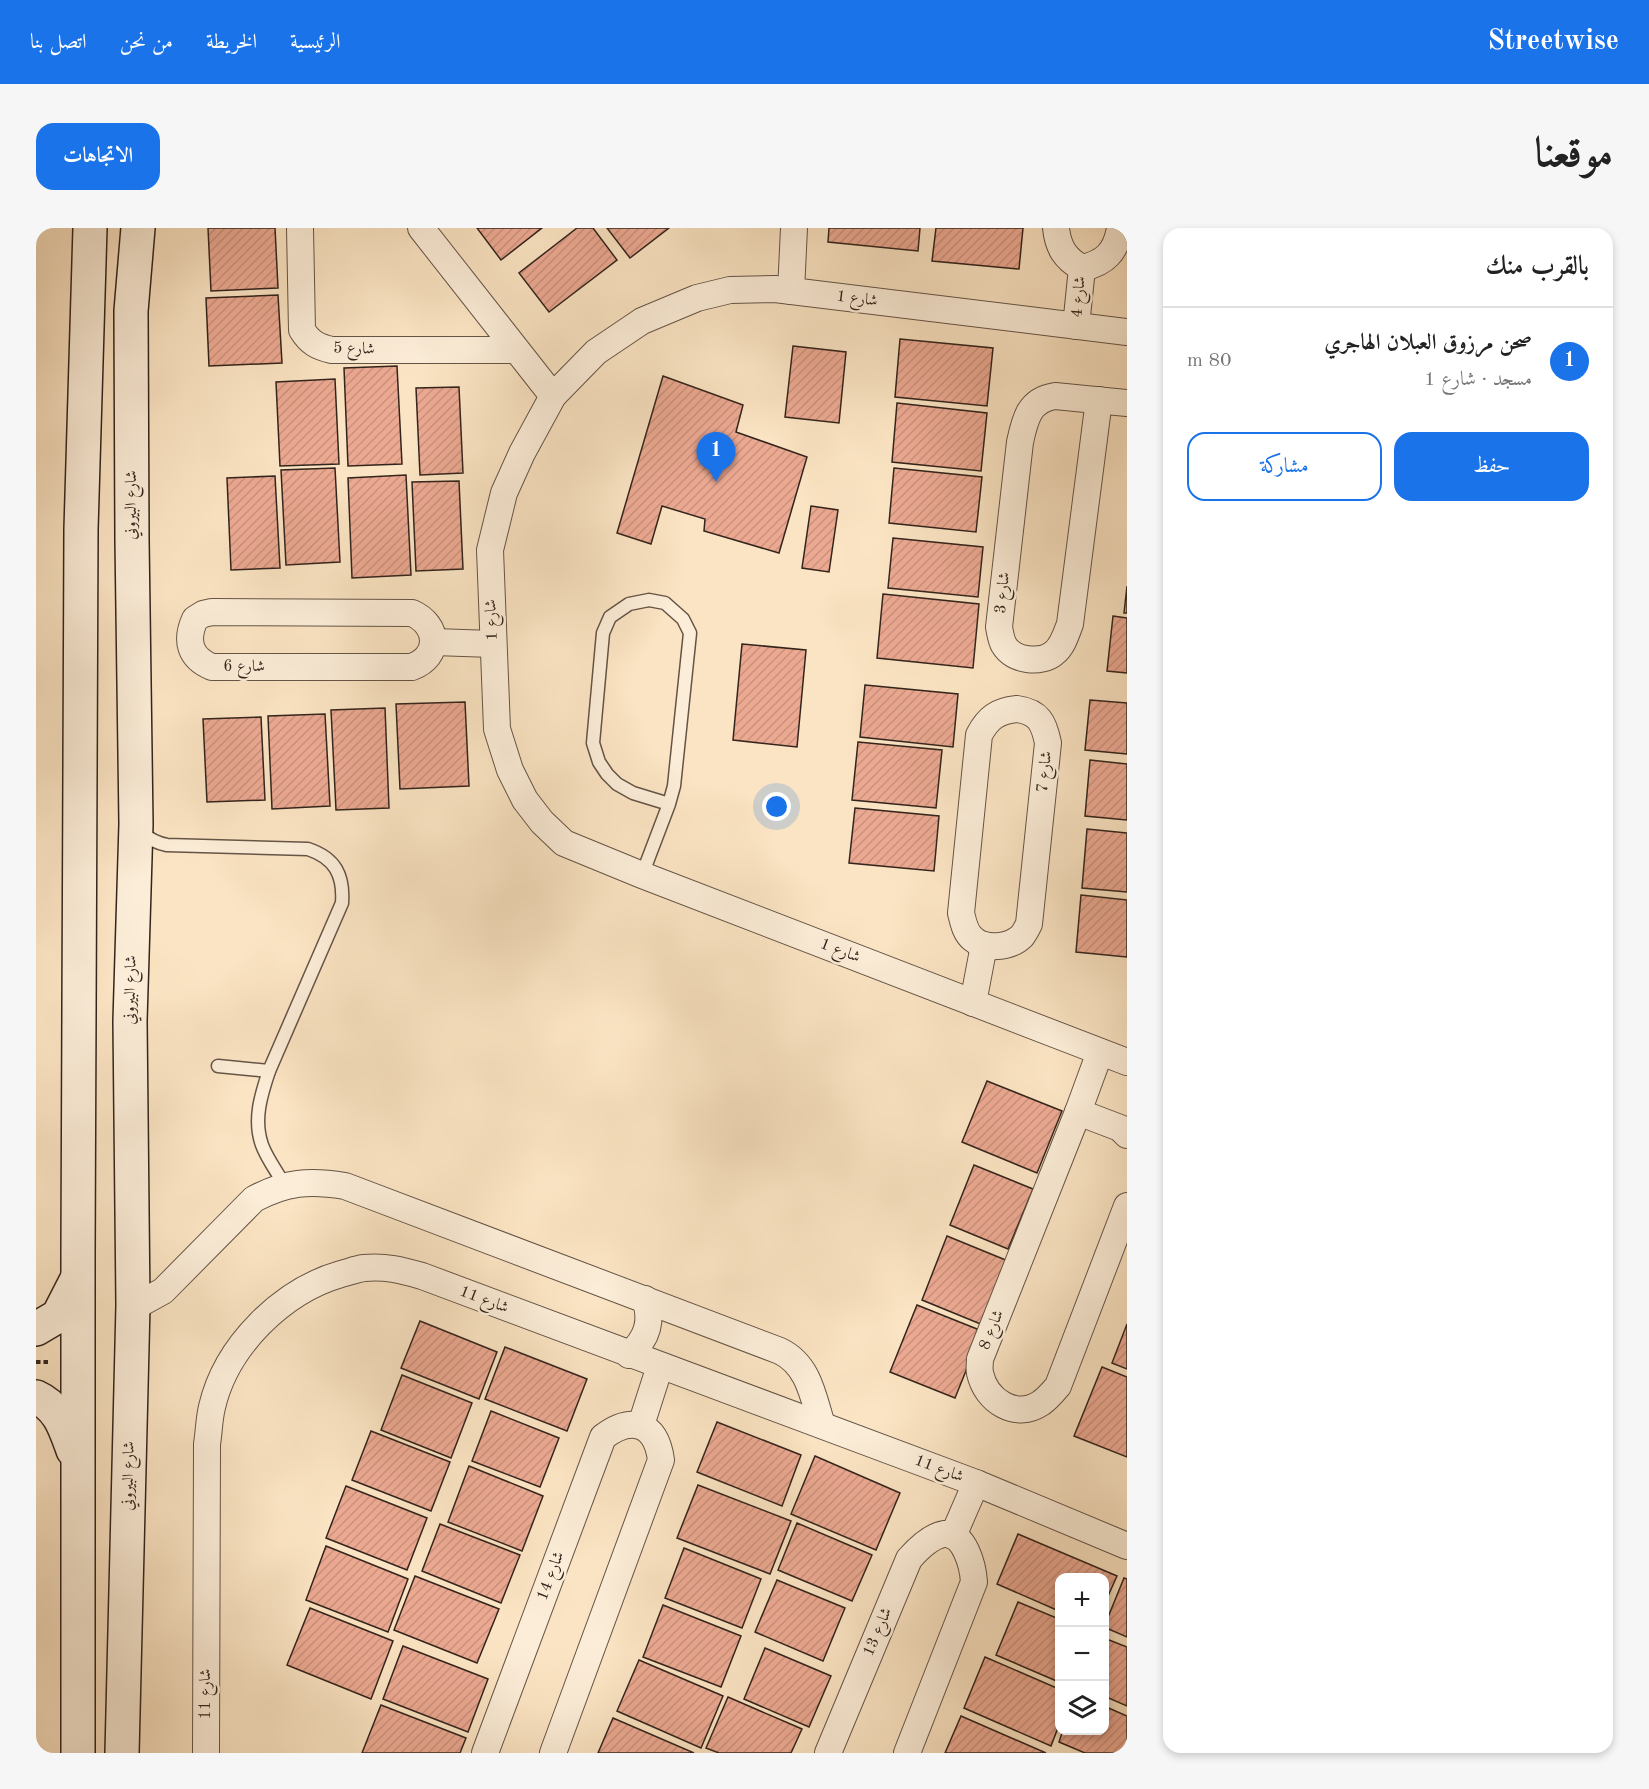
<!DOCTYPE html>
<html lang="ar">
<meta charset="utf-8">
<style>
body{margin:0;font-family:"Old Standard TT",Amiri,serif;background:#f6f6f6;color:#222;direction:rtl}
.controls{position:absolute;right:18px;bottom:18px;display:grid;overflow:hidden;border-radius:12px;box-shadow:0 3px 9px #0003}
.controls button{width:54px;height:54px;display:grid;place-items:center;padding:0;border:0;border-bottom:2px solid #e0e0e0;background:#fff;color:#222;font:30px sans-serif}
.you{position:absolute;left:741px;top:579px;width:21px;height:21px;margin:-15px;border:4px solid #fff;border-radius:50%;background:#1a73e8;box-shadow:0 0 0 9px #1a73e833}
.badge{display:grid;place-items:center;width:39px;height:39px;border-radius:50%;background:#1a73e8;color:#fff;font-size:20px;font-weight:700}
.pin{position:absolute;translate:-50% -50px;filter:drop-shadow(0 2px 3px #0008)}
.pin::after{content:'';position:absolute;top:32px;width:21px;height:18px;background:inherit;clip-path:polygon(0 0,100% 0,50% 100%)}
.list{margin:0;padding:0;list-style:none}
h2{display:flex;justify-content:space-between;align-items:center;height:78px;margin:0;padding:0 24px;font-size:26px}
h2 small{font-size:20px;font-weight:400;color:#767676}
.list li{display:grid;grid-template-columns:39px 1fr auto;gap:18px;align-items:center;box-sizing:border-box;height:108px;padding:0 24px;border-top:2px solid #e0e0e0}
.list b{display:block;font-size:22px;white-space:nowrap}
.list p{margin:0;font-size:20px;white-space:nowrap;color:#767676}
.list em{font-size:20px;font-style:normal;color:#767676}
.actions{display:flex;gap:12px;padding:18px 24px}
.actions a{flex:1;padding:14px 0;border:2px solid #1a73e8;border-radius:18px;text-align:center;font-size:21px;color:#1a73e8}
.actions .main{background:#1a73e8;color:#fff}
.icon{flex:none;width:33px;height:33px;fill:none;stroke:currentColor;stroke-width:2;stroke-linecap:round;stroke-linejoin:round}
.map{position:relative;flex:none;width:1091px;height:1525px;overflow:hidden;direction:ltr;border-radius:18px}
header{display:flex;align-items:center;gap:36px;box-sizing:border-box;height:84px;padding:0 30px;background:#1a73e8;color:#fff}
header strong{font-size:28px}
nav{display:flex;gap:33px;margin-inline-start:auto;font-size:21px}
.intro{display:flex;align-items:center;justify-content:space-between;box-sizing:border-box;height:144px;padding:0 36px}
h1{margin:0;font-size:42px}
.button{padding:15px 27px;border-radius:18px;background:#1a73e8;color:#fff;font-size:21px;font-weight:700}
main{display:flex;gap:36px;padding:0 36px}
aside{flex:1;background:#fff;border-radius:18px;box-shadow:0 3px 9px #0003}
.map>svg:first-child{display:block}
.building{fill:url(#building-hatch);stroke:#33241c;stroke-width:1.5}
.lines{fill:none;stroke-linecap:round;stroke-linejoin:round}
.lane-casing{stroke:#655446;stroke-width:15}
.street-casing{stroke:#655446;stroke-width:28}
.secondary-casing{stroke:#33241c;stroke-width:36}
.path{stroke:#33241c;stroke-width:4;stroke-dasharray:4.5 3;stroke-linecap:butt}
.lane{stroke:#fcedd8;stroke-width:12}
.street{stroke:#fcedd8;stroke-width:26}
.secondary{stroke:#fcedd8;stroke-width:33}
.labels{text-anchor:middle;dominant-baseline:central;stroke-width:5;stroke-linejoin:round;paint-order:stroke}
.street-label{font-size:16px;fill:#33241c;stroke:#fcedd8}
</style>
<header>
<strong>Streetwise</strong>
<nav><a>الرئيسية</a><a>الخريطة</a><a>من نحن</a><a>اتصل بنا</a></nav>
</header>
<div class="intro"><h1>موقعنا</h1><a class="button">الاتجاهات</a></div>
<main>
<aside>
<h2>بالقرب منك<small></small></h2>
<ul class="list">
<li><span class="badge">1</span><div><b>صحن مرزوق العبلان الهاجري</b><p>مسجد · شارع 1</p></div><em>80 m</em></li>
</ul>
<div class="actions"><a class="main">حفظ</a><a>مشاركة</a></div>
</aside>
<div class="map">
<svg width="1091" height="1525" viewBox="0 0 1091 1525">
<defs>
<pattern id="building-hatch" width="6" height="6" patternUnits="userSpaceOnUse" patternTransform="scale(1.5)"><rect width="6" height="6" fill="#eca992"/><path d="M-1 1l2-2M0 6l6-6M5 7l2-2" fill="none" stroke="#cb917d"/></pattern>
</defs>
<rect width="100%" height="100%" fill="#fbe4c3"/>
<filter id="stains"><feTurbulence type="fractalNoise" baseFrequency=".00333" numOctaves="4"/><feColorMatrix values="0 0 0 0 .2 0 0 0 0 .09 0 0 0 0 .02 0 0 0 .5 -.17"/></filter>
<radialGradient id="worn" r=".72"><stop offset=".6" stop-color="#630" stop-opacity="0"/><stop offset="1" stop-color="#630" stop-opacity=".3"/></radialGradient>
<!-- building -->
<g class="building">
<path d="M172,0h67l3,60 -67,3z"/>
<path d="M441,0h65l-41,32z"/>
<path d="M541,0h16l24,32 -68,52 -30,-39z"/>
<path d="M571,0h62l-39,30z"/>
<path d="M793,0h91l-2,23 -90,-9z"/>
<path d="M900,0h87l-4,41 -87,-8z"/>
<path d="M242,67l4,68 -73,3 -3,-68z"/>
<path d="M864,111l93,9 -6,58 -92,-9z"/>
<path d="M757,118l53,6 -7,71 -54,-6z"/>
<path d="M361,138l5,98 -54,2 -4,-98z"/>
<path d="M627,148l80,29 -7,27 71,25 -28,96 -75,-22 1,-12 -43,-13 -11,38 -34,-11z"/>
<path d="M299,151l4,85 -59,2 -4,-84z"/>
<path d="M423,159l4,86 -43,2 -4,-87z"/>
<path d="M861,175l90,10 -6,58 -89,-9z"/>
<path d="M299,240l5,94 -54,3 -5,-95z"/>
<path d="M858,240l88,9 -6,55 -87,-9z"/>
<path d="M370,247l5,100 -59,3 -4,-100z"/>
<path d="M239,248l5,92 -49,2 -4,-92z"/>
<path d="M423,253l4,88 -47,2 -4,-89z"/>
<path d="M775,278l27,4 -9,62 -27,-4z"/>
<path d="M857,310l90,9 -5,50 -90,-9z"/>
<path d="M1091,358v27h-3z"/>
<path d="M847,366l96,10 -6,64 -96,-10z"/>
<path d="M1077,388l14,2v55l-20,-2z"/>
<path d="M706,416l64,6 -9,97 -64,-7z"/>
<path d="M829,457l93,9 -5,53 -93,-10z"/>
<path d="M1054,472l37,3v51l-42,-4z"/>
<path d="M429,474l4,84 -69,3 -4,-85z"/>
<path d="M349,480l4,100 -53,2 -5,-100z"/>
<path d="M289,486l5,92 -58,3 -4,-93z"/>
<path d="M225,489l4,83 -58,2 -4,-83z"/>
<path d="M822,514l84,8 -6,58 -84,-8z"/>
<path d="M1054,532l37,4v56l-42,-4z"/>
<path d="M819,580l84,8 -5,55 -85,-8z"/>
<path d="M1051,601l40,4v59l-45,-4z"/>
<path d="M1045,667l46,5v57l-51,-5z"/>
<path d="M951,853l75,30 -25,62 -75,-31z"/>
<path d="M938,937l59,24 -25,60 -58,-24z"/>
<path d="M911,1008l61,25 -25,64 -61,-25z"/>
<path d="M881,1077l65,26 -27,67 -65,-26z"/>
<path d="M384,1093l77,31 -18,47 -78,-31z"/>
<path d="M1091,1096v45l-15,-6z"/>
<path d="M469,1119l82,32 -20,52 -82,-32z"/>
<path d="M1066,1139l25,10v80l-53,-21z"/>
<path d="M366,1147l70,28 -21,55 -70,-28z"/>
<path d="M455,1183l68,27 -19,49 -68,-26z"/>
<path d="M681,1194l84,33 -19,51 -85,-34z"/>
<path d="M335,1203l79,31 -19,49 -79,-31z"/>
<path d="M779,1228l85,37 -24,57 -85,-36z"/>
<path d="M433,1238l74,30 -21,55 -74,-29z"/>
<path d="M662,1257l93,36 -21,53 -93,-36z"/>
<path d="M310,1258l81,32 -20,52 -81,-32z"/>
<path d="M761,1295l75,32 -20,46 -74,-31z"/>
<path d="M404,1296l80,31 -19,48 -79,-32z"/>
<path d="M982,1306l99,42 -13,29v-27h-45v33l-62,-27z"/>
<path d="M290,1318l82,33 -20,53 -82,-32z"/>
<path d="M648,1320l77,31 -19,49 -77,-30z"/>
<path d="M379,1348l84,33 -22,54 -83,-33z"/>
<path d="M1088,1350l3,1v58l-23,-10z"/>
<path d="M741,1352l68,28 -22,53 -68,-29z"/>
<path d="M982,1374l41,17v63l-63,-27z"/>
<path d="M627,1377l78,31 -20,51 -78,-30z"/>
<path d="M274,1380l83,33 -22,58 -84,-34z"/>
<path d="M1068,1410l23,9v59l-23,-10z"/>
<path d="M367,1418l85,33 -20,53 -85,-33z"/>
<path d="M729,1420l66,28 -22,51 -65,-28z"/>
<path d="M949,1429l74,32v36l-8,21 -87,-38z"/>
<path d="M603,1432l84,36 -22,52 -84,-37z"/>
<path d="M692,1469l74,32 -11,24h-72l-13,-5z"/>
<path d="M345,1477l85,33 -6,15h-98z"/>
<path d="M1068,1478l23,10v37h-42l-26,-11 4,-12h41z"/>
<path d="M925,1488l85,37h-101z"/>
<path d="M577,1490l81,35h-96z"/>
</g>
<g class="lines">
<!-- lane casing -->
<g class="lane-casing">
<g id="lane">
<path d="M105,604c8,7 15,11 26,13l141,4c27,9 36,26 34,54l-73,168c-8,24 -16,49 -7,74 5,14 16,28 23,41"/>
<path d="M606,647l27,-71 5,-18 16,-153 -7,-14 -18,-16 -16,-3 -20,4 -19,13 -7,16 -10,110 6,19 8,12 10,10 16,9 36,11"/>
<path d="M182,838l51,5"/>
</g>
</g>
<!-- street casing -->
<g class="street-casing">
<g id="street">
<path d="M264,0l2,102c8,13 16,17 30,20h183"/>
<path d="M385,0l132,168"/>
<path d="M1020,0c2,19 9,31 26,40 23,-5 34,-16 38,-40"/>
<path d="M755,63l3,-63"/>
<path d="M1040,98l6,-58"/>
<path d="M1091,104l-352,-43 -45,1 -33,8 -55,23 -46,31 -43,44 -31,57 -18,40 -14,57 7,179 13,41 15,30 17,22 22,21 78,32 485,187"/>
<path d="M1063,172l-29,224c-4,10 -7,22 -16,29 -13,11 -41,8 -50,-8 -3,-5 -4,-13 -5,-18l21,-185c5,-23 9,-42 35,-46l72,7"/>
<path d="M176,384l200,1c27,12 29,43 0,54h-200c-22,-9 -27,-26 -17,-48l8,-5z"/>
<path d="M398,414l59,2"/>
<path d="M981,481c22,3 27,14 31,34l-19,181c-2,4 -4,8 -7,12 -12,12 -37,14 -49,3 -8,-6 -10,-18 -12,-26l18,-178c9,-17 18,-24 38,-26z"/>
<path d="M937,775l11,-58"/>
<path d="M1064,824l-22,60 -98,247c0,4 -1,9 0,14 6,28 36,47 61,30 7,-5 12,-11 17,-17l69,-180"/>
<path d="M1042,884l42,16 7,7"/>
<path d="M97,1077l10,-3 20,-11 91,-92c32,-17 55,-19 91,-13l435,165c29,14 33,46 42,74"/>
<path d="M593,1127c18,-16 24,-34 16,-56"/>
<path d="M605,1197l19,-59"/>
<path d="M917,1308l23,-53"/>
<path d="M170,1525l1,-309c2,-12 2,-25 5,-37 14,-61 70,-116 129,-133 8,-2 15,-5 23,-6 22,-2 37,2 58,8l554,207 151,63"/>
<path d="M449,1525l118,-316c29,-22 53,-14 58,23l-108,293"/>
<path d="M792,1525l81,-194c8,-9 22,-23 35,-25 21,-2 29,33 30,48l-67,171"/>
</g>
</g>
<!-- secondary casing -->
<g class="secondary-casing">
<g id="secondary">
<path d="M0,1101l22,-13 19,-37"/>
<path d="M0,1169c23,10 29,31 37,53"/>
<path d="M42,1525v-500l3,-724 9,-301"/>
<path d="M86,1525l11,-448 -3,-284 6,-197 -4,-284 -1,-229 7,-83"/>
</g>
</g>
<!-- path -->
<path class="path" d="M0,1134h14"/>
<!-- lane -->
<use href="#lane" class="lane"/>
<!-- street -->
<use href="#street" class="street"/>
<!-- secondary -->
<use href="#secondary" class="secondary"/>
</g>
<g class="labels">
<!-- street labels -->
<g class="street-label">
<text transform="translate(1043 69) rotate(-85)">شارع 4</text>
<text transform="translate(821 71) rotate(7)">شارع 1</text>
<text transform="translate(318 121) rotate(2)">شارع 5</text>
<text transform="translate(96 277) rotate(-90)">شارع البيروني</text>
<text transform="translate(967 365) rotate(-84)">شارع 3</text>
<text transform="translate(456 392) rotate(-92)">شارع 1</text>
<text x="208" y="439">شارع 6</text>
<text transform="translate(1009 544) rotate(-84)">شارع 7</text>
<text transform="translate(804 723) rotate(21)">شارع 1</text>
<text transform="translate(95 762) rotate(-89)">شارع البيروني</text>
<text transform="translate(448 1072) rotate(21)">شارع 11</text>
<text transform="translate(956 1102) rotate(-68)">شارع 8</text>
<text transform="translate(903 1241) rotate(21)">شارع 11</text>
<text transform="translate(93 1248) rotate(-89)">شارع البيروني</text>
<text transform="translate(515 1348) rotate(-69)">شارع 14</text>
<text transform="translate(842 1404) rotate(-67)">شارع 13</text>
<text transform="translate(170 1466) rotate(-90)">شارع 11</text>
</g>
</g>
<rect width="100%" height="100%" filter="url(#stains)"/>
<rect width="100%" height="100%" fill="url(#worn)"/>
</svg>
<div class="controls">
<button>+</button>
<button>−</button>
<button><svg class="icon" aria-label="layers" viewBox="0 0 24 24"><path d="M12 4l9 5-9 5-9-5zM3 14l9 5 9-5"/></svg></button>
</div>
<div class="you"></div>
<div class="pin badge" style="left:680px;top:254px">1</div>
</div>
</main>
